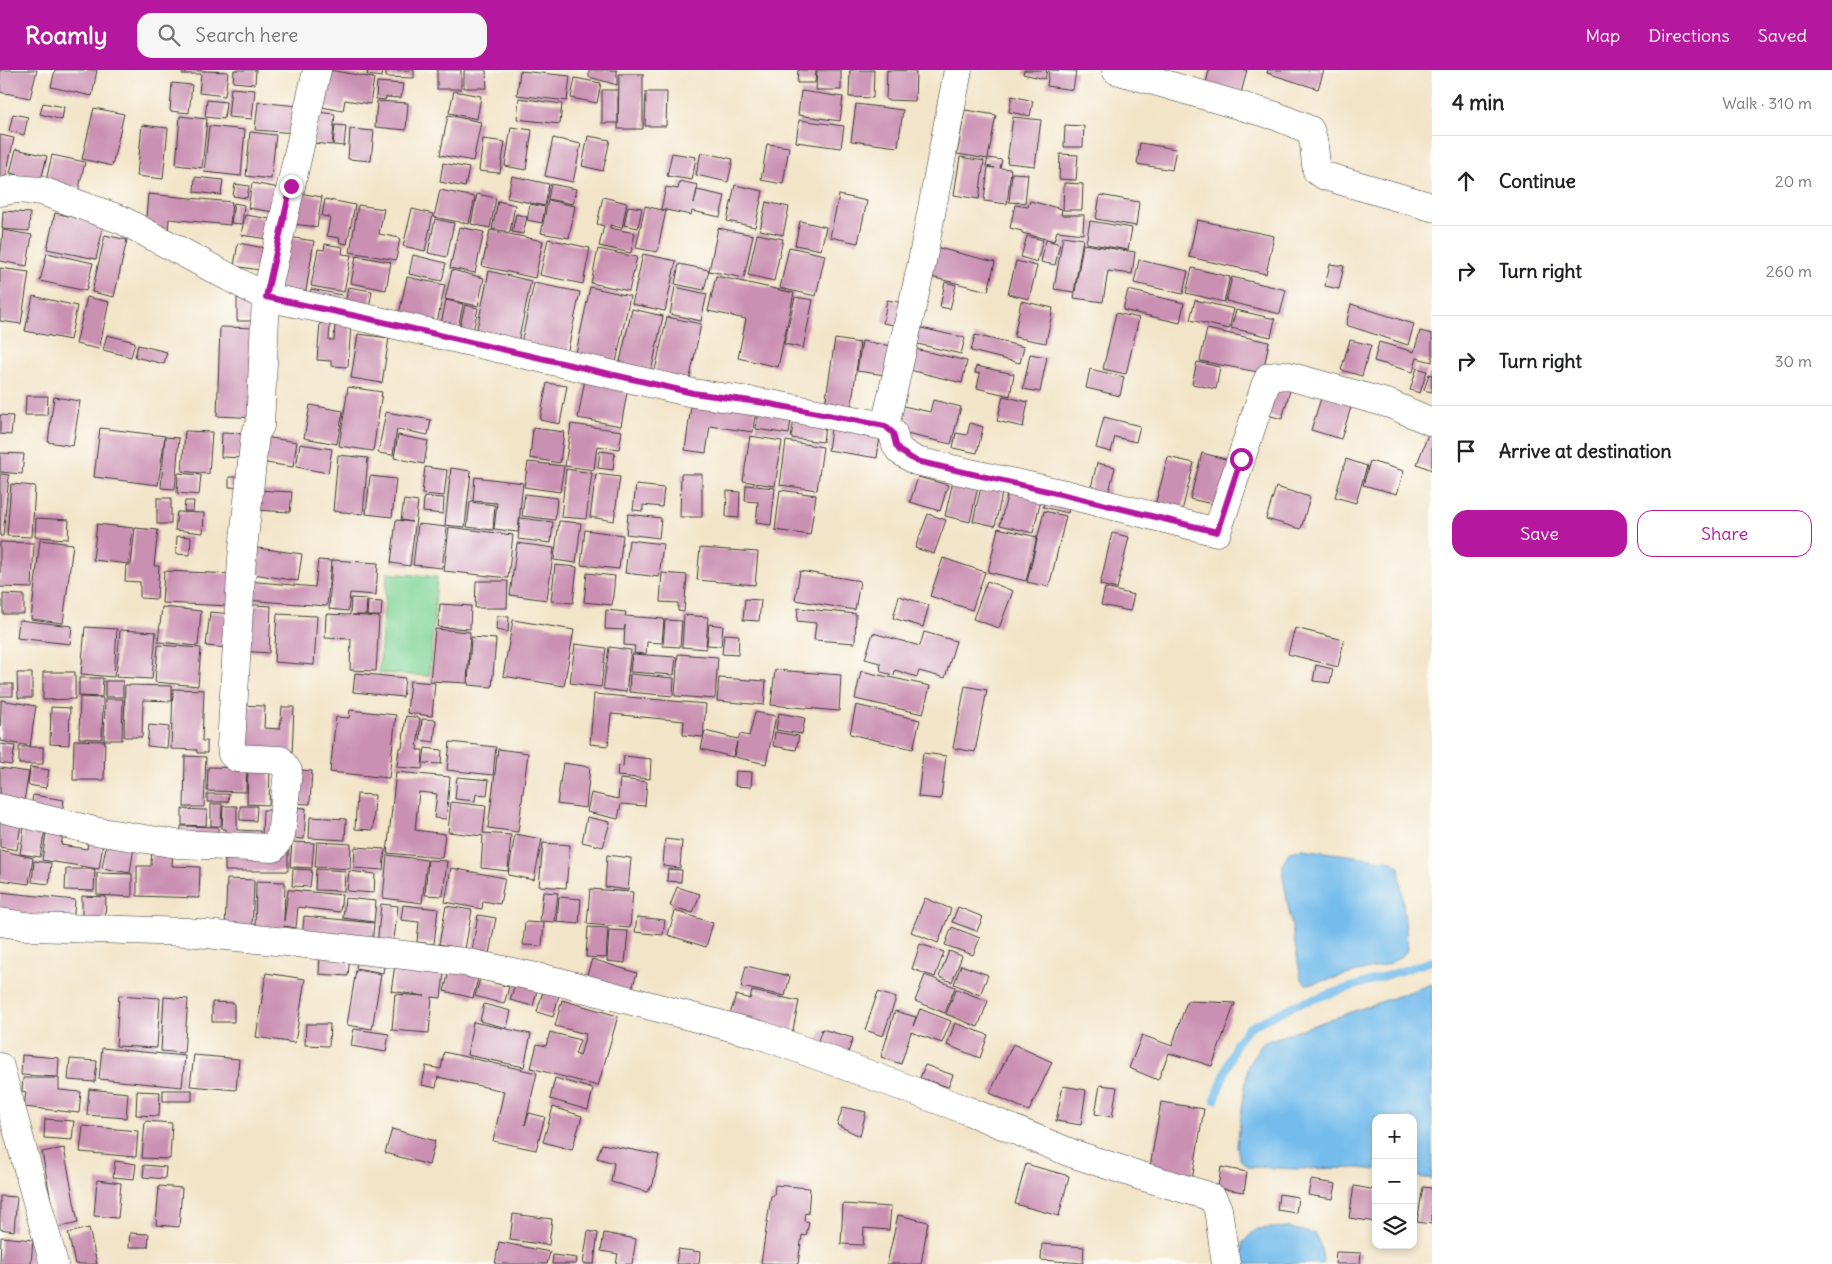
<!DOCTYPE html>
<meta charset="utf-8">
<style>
body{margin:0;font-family:Delius,sans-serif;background:#f6f6f6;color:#202124}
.controls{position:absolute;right:15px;bottom:15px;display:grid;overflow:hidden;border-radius:10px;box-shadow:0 2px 8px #0003}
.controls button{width:45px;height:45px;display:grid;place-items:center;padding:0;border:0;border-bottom:1px solid #e0e0e0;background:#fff;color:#202124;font:25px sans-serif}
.stop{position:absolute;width:15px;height:15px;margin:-11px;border:4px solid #b5179e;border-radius:50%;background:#fff}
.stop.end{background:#b5179e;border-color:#fff;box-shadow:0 1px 5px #0008}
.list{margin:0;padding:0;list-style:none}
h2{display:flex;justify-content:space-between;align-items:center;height:65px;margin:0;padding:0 20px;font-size:21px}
h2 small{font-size:16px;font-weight:400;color:#757577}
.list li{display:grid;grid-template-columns:32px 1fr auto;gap:15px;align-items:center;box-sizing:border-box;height:90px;padding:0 20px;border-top:1px solid #e0e0e0}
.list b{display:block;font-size:19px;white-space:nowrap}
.list em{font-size:16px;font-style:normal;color:#757577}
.actions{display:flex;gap:10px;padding:15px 20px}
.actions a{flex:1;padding:11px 0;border:1px solid #b5179e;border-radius:15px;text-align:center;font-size:18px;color:#b5179e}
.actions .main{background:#b5179e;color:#fff}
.icon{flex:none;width:28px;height:28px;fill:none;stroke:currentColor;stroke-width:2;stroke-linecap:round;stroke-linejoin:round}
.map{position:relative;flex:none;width:1432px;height:1194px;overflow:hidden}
header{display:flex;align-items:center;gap:30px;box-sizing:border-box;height:70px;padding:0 25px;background:#b5179e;color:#fff}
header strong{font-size:24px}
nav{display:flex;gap:28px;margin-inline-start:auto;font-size:18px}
.search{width:350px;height:45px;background:#f6f6f6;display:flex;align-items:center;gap:12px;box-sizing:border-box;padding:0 18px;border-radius:15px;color:#757577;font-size:19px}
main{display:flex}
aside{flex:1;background:#fff}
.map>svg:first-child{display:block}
.green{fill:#81d598;stroke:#4e785a}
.water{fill:#73bcec;stroke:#486c84}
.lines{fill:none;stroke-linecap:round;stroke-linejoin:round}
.stream{stroke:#73bcec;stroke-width:8}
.building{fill:#ca90b2}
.street-casing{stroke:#3c3a36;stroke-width:29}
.secondary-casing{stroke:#3c3a36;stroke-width:29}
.street{stroke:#fff;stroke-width:28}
.secondary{stroke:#fff;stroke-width:28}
.route{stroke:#b5179e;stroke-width:6}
</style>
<header>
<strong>Roamly</strong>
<div class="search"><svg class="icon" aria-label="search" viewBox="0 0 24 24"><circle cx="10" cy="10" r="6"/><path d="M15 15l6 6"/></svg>Search here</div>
<nav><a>Map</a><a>Directions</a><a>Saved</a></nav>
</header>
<main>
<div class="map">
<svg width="1432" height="1194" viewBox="0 0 1432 1194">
<rect width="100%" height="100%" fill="#fdfcf7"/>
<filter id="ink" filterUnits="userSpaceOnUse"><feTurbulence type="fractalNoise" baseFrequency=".02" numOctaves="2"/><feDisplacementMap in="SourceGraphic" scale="10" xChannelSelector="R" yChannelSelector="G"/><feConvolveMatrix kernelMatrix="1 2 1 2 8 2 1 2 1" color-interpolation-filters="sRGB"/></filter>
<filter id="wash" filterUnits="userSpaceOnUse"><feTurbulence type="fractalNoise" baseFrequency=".0096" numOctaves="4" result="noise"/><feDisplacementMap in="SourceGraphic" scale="20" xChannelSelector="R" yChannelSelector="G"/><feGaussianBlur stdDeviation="1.12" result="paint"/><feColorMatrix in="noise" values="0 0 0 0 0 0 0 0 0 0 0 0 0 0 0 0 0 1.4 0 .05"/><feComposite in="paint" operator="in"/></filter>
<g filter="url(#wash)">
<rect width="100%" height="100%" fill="#f2e4c8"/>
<!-- green -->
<path class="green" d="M387,503l50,4 -8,99 -50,-3z"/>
<!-- water -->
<g class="water">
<path d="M1303,779l89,12 7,5 9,83 -4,5 -15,10 -74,19 -9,1 -5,-5 -18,-102v-14l6,-11z"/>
<path d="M1432,914v195l-19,-3v-58h-37v52l-16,-2 -64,1 -47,-2 -10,-8 -2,-14 11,-80 14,-22z"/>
<path d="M1287,1157l28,7 5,11 4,19h-82l1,-22 13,-13z"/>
</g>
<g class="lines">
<!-- stream -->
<path class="stream" d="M1215,1030l21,-57 12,-15 47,-23 137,-44"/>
</g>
<g id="blocks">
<!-- building -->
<g class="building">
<path d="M0,0h37l-7,28 -30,-6z"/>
<path d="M55,0h42l-5,26 -41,-9z"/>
<path d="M183,0l45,2 -3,24 -26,-3 2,-19h-19z"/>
<path d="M234,0h22l-1,14 -22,-2z"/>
<path d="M329,0l45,8 -4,26 -25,-4 -2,11 -26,-5z"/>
<path d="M368,0h15l-1,7 -15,-2z"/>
<path d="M386,0h28v8l-28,-1z"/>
<rect x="437" y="0" width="24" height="19"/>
<path d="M464,0h22l1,18h-23z"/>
<path d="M589,0h28v15l-28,-8z"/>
<path d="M798,0h18l-1,13h-18z"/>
<path d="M817,0h24v20h-25z"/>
<path d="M850,0h24l-1,28 -24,-1z"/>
<path d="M887,0l29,1 -1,30 -29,-1z"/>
<path d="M1024,0h23l-2,9 -22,-5z"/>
<path d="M1049,0l27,1 -3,19 -26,-4z"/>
<path d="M1209,0h38l-8,31 -35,-9z"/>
<path d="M1268,0h56l-6,19 -51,-16z"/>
<path d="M520,1l50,5 -3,25 -50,-6z"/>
<path d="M619,4h24v55h-25z"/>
<path d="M575,8l26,5 -4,20 -26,-5z"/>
<path d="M377,12l26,2 -2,14 -15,-1 -1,3 -9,-1z"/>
<path d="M172,13l20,2 -3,28 -19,-2z"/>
<path d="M231,18l24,2 -3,29 -24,-2z"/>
<rect x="602" y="20" width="16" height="33"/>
<path d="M454,21l27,5 -4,23 -28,-6z"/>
<path d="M801,21l42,6 -3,24 -42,-6z"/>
<path d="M646,22h21l-1,34h-21z"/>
<path d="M1012,26l21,5 -3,15 -21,-4z"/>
<path d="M519,28l43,6 -2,20 -43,-5z"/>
<path d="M207,30l19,2 -2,17 -19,-2z"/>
<path d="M377,31l31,2 -2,27 -31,-3z"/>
<path d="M258,32l40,4 -2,27 -41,-3z"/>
<path d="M43,33l21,4 -2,13 -22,-6z"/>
<path d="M856,34l47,6 -5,37 -47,-6z"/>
<path d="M94,38l30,6 -12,52 -30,-7z"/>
<path d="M965,40l31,5 -8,43 14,2 -2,8 11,1 -4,35 -23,-3 4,-34 7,1 -9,-2 2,-7 -31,-5z"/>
<path d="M316,42l19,2 -3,31 -19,-2z"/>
<path d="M13,44l15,3 -4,18 -15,-4z"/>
<path d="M448,45l33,7 -8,39 -33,-6z"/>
<path d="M180,46l27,3 -5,49 -26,-3z"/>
<path d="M1013,47l28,3 -6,46 -28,-3z"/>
<path d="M799,50l45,6 -3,22 -45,-6z"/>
<path d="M142,55l26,3 -5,51 -26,-3z"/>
<path d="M335,55l11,1 -2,20 -11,-1z"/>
<path d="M1065,55l19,1 -1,21h-19z"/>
<path d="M209,56l36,4 -4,46 -37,-4z"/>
<path d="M511,57l21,3 -6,40 -21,-4z"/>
<path d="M350,59l24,2 -3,30 -23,-2z"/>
<path d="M250,62l26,3 -5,44 -25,-3z"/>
<path d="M0,65l14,3 -10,47 -4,-1z"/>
<path d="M588,66l22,4 -7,31 -21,-5z"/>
<path d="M553,68l28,6 -8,38 -28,-6z"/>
<path d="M483,69l22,3 -5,31 -21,-2z"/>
<path d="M1140,73l36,6 -4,21 -35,-6z"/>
<path d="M767,74l22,3 -6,37 -22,-4z"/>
<path d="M16,79l31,7 -6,24 -31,-7z"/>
<path d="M701,82l32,7 -5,23 -32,-7z"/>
<path d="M672,83l24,4 -4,23 -25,-4z"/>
<path d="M1060,84l18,1 -2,25 -17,-1z"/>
<path d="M52,85l33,7 -8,35 -33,-8z"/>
<path d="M960,87l24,4 -5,38 -25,-4z"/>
<path d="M443,93l26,5 -4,19 -25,-5z"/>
<path d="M1012,103l16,1 -3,29 -16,-1z"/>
<path d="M512,106l37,8 -4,22 -38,-8z"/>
<path d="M195,107l28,3 -2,15 -27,-3z"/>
<path d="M680,111l18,4 -4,18 3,-13 28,6 -5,21 -28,-6 -1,4 -30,-6 5,-22 12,2z"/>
<path d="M252,113l33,6 -4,24 -33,-5z"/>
<path d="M1064,113l19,1 -1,26h-19z"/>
<path d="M235,114l14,2 -2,12 -14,-2z"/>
<path d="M551,114l25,5 -3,15 -25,-5z"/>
<path d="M735,115l28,6 -8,36 -28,-6z"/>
<path d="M440,120l35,7 -6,27 -35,-7z"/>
<path d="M299,123l23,4 -5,30 -23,-3z"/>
<path d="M148,124l84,8 -2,23 -61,-6 -1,12 -23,-2z"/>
<path d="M477,124l19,4 -6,30 -19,-4z"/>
<path d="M839,125l28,6 -9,42 -28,-6z"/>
<path d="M1100,125l39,7 -3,24 -40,-7z"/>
<path d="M603,127l24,6 -5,25 -12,-3v3l25,5 -4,20 -32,-7 5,-20 -7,-2z"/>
<path d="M325,129l30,6 -8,39 -8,-2 1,-4 -13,-2 3,-19 -8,-1z"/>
<path d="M548,130l27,6 -6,32 -28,-5z"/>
<path d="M498,131l17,4 -5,27 -18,-3z"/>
<path d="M1030,131l32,8 -1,6h23l-1,19 -26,-3 -3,10 -32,-8v-2l-12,-3 5,-23 13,2z"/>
<path d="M766,132l23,5 -6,28 -23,-5z"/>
<path d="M234,133l10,2 -2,19 -11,-1z"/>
<path d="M530,134l15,3 -3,16 -15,-3z"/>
<path d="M358,135l26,4 -5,25 21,4 -4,22 -46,-8z"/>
<path d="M628,136l14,2 -4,20 -14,-3z"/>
<path d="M645,136l21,5 -9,41 -21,-4z"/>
<path d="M412,139l21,5 -8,37 -22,-5z"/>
<path d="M3,141l27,2 -1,18 -27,-2z"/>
<path d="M55,143l49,11 -8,35 -49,-10z"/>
<path d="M516,144l11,3 -4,17 -11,-2z"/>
<path d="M245,145l32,5 -3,20 -33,-5z"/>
<path d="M435,149l19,4 -7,34 -19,-4z"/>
<path d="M1197,150l77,16 -8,38 -77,-17z"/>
<path d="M800,151l26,6 -5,23 -26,-5z"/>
<path d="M1090,151l42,7 -4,22 -42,-7z"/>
<path d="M459,157l25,5 -9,41 -25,-5z"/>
<path d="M718,158l35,7 -9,43 -35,-7z"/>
<path d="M3,160l29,5 -5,31 -27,-5z"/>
<path d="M490,160l53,11 -8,37 -53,-12z"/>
<path d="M757,164l26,5 -9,42 -26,-6z"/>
<path d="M105,165l22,5 -13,57 -22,-5z"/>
<path d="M282,166l32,5 -9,56 -31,-6z"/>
<path d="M1027,166l16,4 -6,22 -16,-5z"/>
<path d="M1063,166l20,3 -9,53 -20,-3z"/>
<path d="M548,169l42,9 -7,36 -43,-9z"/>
<path d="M1046,170l14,4 -5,21 -14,-3z"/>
<path d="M238,173l32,6 -4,22 -32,-5z"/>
<path d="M325,174l18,3 -1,7 9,1 -7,37 -33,-6 7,-37 6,1z"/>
<path d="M1083,174l52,8 -3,22 -24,-3 -5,31 -29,-4z"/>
<path d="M930,176l65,16 -7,29 -65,-16z"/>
<path d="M789,177l36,8 -9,41 -36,-8z"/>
<path d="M598,179l39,8 -8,34 -38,-8z"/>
<path d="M47,183l46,10 -7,28 -46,-10z"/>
<path d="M643,184l33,7 -11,50 -33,-7z"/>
<path d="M413,185l33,8 -4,18 -33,-7z"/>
<path d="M356,186l35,6 -5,28 -35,-7z"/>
<path d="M1139,190l49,11 -5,23 -49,-11z"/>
<path d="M1016,191l21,5 -8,33 -21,-5z"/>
<path d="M679,194l30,6 -5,20 -29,-6z"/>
<path d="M1330,194l14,2 -5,23 -14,-3z"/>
<path d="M0,198l29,4 -8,52 -21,-3z"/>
<path d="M1192,198l38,9 -6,25 -38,-9z"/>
<path d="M452,200l32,8 -6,28 -33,-7z"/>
<path d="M489,201l42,10 -14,66 -42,-9z"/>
<path d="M716,206l78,17 -16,74 -40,-9 8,-39 -38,-8z"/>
<path d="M407,207l38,8 -9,42 -38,-8z"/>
<path d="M1232,207l54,13 -6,24 -54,-13z"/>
<path d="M945,212l11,3 -6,24 -10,-2z"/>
<path d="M534,213l46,9 -14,67 -46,-11z"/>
<path d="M348,217l24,4 -4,24 -24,-5z"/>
<path d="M590,217l40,9 -15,71 -40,-9z"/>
<path d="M675,217l32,7 -6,27 -31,-7z"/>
<path d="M311,219l31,6 -2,13 -31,-5z"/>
<path d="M1128,220l56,13 -4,20 -57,-13z"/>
<path d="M33,226l44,10 -7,34 -45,-9z"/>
<path d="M87,227l22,5 -10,47 -23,-5z"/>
<path d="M795,227l18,3 -10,48 -19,-4z"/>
<rect x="237" y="228" width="19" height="23"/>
<path d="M446,230l17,4 -6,29 -17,-4z"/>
<path d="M887,230l22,4 -4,23 -22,-4z"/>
<path d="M1195,230l39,9 -5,20 -39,-9z"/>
<path d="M1021,231l32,7 -7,35 -32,-6z"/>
<path d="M1351,234l63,20 -6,21 -62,-20z"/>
<path d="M465,235l13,3 -6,29 -14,-3z"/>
<path d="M632,239l31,7 -13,61 -32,-7z"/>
<path d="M1236,240l39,9 -4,18 -40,-9z"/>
<path d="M1116,243l23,5 -13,56 -23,-5z"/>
<path d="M667,247l34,7 -13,63 -35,-8z"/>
<path d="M320,253l10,1 -1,16h5l1,-16h16l-3,43 -17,-1v-5l-14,-1z"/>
<path d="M220,257l42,1 -3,90 -42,-2z"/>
<path d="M917,257l48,11 -4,16 -48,-11z"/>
<path d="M1207,259l62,13 -6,31 -63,-12z"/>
<path d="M1420,261l12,3v28l-15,-4 -4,14 -39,-11 5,-19 35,10z"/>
<path d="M358,264l31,4 -7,45 -31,-5z"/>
<path d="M107,265l28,7 -4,15 -28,-7z"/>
<path d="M975,265l49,12 -4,16 -49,-12z"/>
<path d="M835,269l25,4 -9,66 -26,-4z"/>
<path d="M1350,270l21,5 -9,31 -21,-6z"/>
<path d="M862,271l42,7 -4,29 -43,-6z"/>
<path d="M138,275l29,7 -3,12 -29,-7z"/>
<path d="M911,278l56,13 -5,22 -56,-14z"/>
<path d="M1030,284l17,3 -7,35 -17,-3z"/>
<path d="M1197,292l23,5 -4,22 -24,-5z"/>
<path d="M976,296l38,8 -4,22 -33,-8 3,-14 -5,-1z"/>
<path d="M1417,298l10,3 -7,22 -10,-3z"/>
<path d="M1090,299l34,8 -4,19 -34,-8z"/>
<path d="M1429,304l3,1v17l-8,-2z"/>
<path d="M585,309l43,8 -7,39 -43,-8z"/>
<path d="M1270,311l21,6 -9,32 -22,-6z"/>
<path d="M547,313l20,3 -7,38 -20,-4z"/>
<path d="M348,317l34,5 -9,59 -34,-5z"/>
<path d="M1322,325l30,9 -11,35 -30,-9z"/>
<path d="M26,326h22l-1,19h-22z"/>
<path d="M1003,326l25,6 -5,25 -26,-6z"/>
<path d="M54,327l26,4 -7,45 -25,-4z"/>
<path d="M692,328l64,9 -3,25 -43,-6 -4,27 -21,-3z"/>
<path d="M933,330l28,7 -10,37 -58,-13 6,-26 31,7z"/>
<path d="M310,335l33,6 -6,33 -33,-6z"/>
<path d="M759,338l33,4 -3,22 -33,-5z"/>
<path d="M386,342l45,8 -3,15 -31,-6 -4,26 -15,-2z"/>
<path d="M795,343l31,5 -3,24 -32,-4z"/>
<path d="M0,345l13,1 -2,19 -11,-1z"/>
<path d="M1104,347l36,9 -4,16 -21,-5 -4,15 -15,-4z"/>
<path d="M832,352l49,7 -4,29 -49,-8z"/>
<path d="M970,353l13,4 -6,26 -24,-5 3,-15 11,2z"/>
<path d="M571,354l51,7 -3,18 -22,-3 -3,24 -29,-4z"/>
<path d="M100,358l65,8 -7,49 -64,-8z"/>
<path d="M533,358l31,4 -4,31 -30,-5z"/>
<path d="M1430,359l2,1v40l-15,-6z"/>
<path d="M185,361l27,1 -3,42 -27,-3z"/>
<path d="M222,363l25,1 -1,24 -25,-1z"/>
<path d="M398,365l30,6 -4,23 -30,-6z"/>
<path d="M750,366l32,5 -7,45 -32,-5z"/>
<path d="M165,367l14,1 -4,51 -14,-1z"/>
<path d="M264,367l33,5 -4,25 -33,-5z"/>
<path d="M786,371l37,6 -6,43 -37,-5z"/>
<path d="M300,374l32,5 -4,24 -32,-6z"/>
<path d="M600,381l15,2 -2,17 -15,-2z"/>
<path d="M0,383l24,1 -2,20 -22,-2z"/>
<path d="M1202,383l31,8 -12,45 -31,-7z"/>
<path d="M338,385l30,3 -5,56 -30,-3z"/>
<path d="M1168,387l26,6 -13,52 -27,-6z"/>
<path d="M1346,389l21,7 -11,37 -21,-6z"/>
<path d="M1370,391l34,10 -7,23 -34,-9z"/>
<path d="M528,392l36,4 -4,26 -36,-5z"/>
<path d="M1097,393l18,4 -8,33 -18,-4z"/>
<path d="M425,397l22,3 -3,26 -22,-2z"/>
<path d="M451,398l20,3 -6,56 -20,-2z"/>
<path d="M566,399l26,4 -6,46 -25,-2z"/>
<path d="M955,402l25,6 -10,44 -25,-6z"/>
<path d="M178,403l23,2 -2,20 -22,-2z"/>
<path d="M0,404l9,1 -6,61h-3z"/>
<path d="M596,404l24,3 -6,44 -24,-4z"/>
<path d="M681,404h21v43h-22z"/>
<path d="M370,406l26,3 -4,38 -26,-3z"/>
<path d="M229,407h14l-1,11 -13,-1z"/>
<path d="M475,407l48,6 -5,49 -24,-3 3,-26 -24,-2z"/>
<path d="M918,407l30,8 -8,26 -30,-9z"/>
<path d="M983,409l21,5 -9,42 -22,-5z"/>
<path d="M1010,413l33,8 -10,42 -33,-8z"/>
<path d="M11,414l24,2 -3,51 -25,-1z"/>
<path d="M636,415l28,3 -2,19 -19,-2v6l-10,-1z"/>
<path d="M746,415l29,3 -4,37 -15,-2 2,-21 -13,-1z"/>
<path d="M1276,417l34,10 -9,32 -35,-10z"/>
<path d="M256,420l36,2 -2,20 -35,-2z"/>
<path d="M780,420l36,5 -6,40 -35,-5z"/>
<path d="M727,421l13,1 -1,26 -13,-1z"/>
<path d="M1046,423l25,5 -3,15 -25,-6z"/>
<path d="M525,424l32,4 -2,22 -33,-4z"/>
<path d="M424,427l20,1 -1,16 -20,-2z"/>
<rect x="157" y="428" width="14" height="26"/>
<path d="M404,430l14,2 -8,64 -19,-3 5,-43 16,2 -11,-2z"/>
<path d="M185,431h9l-1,10h-9z"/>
<path d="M470,432l25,3 -2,25 -26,-3z"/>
<path d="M1044,441l22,5 -17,71 -22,-5z"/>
<path d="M177,442l27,1 -1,20 -28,-3z"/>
<path d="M628,444l33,4 -2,20 -33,-4z"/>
<path d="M928,444l18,6 -12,34 -19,-6z"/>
<path d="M36,448l33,2 -1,19 -33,-2z"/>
<path d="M520,448l33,4 -2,21 -33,-4z"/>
<path d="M559,451l22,2 -5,40 -22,-3z"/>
<path d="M97,454l36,4 -4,36 -36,-4z"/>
<path d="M418,454l29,3 -5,41 -29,-3z"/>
<path d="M449,457l64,8 -5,43 -64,-7z"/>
<path d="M135,458l23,2 -4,36h5l-2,33 -17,-1v-16l-15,-1 1,-16h5z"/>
<path d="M998,458l39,9 -11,44 -38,-9z"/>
<path d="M585,460l38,5 -4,34 -38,-4z"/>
<path d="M1112,463l17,4 -12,52 -17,-4z"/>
<path d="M177,466l14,1 -1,18 -14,-1z"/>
<path d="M40,470l33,4 -10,79 -32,-4z"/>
<path d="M629,470l34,4 -4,33 -34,-4z"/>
<path d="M0,472l34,1 -2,45 -32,-1z"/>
<path d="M517,473l37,5 -7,52 -37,-5z"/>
<path d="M250,477l52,7 -4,27 -51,-8z"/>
<path d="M700,478l58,4 -3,33 -58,-5z"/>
<path d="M943,488l42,14 -13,38 -42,-14z"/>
<path d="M318,490l13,1 -4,45 -82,-6 2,-19 68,6z"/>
<path d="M332,490l46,3 -2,32 -26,-2 -2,18 -19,-2z"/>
<path d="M555,495l22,2 -4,36 -22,-2z"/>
<path d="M164,501l69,3 -2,32 -69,-3z"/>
<path d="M800,501l60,10 -5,29 -60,-10z"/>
<path d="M587,503l28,3 -3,29 -28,-3z"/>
<path d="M662,503l25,2 -3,37 -6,-1v-8l-18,-1z"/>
<path d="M476,511h32l-1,27h-32z"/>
<path d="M987,511l26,10 -14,37 -26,-9z"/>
<path d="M1105,518l29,7 -4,16 -29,-6z"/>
<path d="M3,524l21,1v19h-21z"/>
<path d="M899,526l30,9 -6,22 -30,-9z"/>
<path d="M351,528l16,1 -1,16h-14l27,2 -3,54 -26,-1 1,-31 -26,-1 1,-24 24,1z"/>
<path d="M745,529l16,1 -2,21 -16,-1z"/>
<path d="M368,531l14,1 -1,14h-14z"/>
<path d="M242,534l29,2 -2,47 -29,-2z"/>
<path d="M440,534l31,2 -1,23 -32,-2z"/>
<path d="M162,537l39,4 -3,35 -40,-4z"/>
<path d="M798,538l58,6 -1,29 -41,-3 2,-17 -19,-2z"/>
<path d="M606,540l20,2 -1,4 39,3 -2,24 -15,-1 -1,12 -12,-1 1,-7 -11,-1 1,-20 -1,5 -19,-1z"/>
<path d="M210,542l22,2 -4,34 -22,-2z"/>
<path d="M277,544l40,2 -3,49 -40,-3z"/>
<path d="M684,545l24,2 -2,32 -24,-2z"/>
<path d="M497,546l12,1 -1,15 -12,-2z"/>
<path d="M19,550l53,6 -2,18 -53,-6z"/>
<path d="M513,550l61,10 -10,56 -61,-10z"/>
<path d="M665,550l17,1 -2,26 -17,-1z"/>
<path d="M709,554l14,2 -2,20 -14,-1z"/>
<path d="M85,557l32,2 -3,48 -33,-3z"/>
<path d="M1295,558l49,12 -6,27 -50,-13z"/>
<path d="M435,559l35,3 -3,51 -37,-2z"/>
<path d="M120,560l36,2 -4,47 -36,-2z"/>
<path d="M924,562l32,9 -11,37 -26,-7 -2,6 -22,-7 -1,5 -13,-3 -1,-9 -15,-4 8,-26 47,13z"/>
<path d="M724,564l15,1 -1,20 -16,-1z"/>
<path d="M471,567l25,2 -4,48 -24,-2z"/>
<path d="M575,574l31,4 -5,39 -31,-4z"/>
<path d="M158,575l43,3 -3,38 -43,-4z"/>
<path d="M609,577l22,3 -5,42 -23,-3z"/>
<path d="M632,584l44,3 -2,18 -44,-3z"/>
<path d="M678,584l40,3 -3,42 -40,-3z"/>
<path d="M1316,595l17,4 -3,14 -17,-2z"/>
<path d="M775,600l66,5 -2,36 -68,-6z"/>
<path d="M861,601l69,15 -7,28 -68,-15z"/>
<path d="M43,602h32v27l-32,1z"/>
<path d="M17,603h15v25h-14z"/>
<path d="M355,603l50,5 -2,19 -50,-5z"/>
<path d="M630,604l44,4 -1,18 -44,-4z"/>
<path d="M79,608h24l-1,19 -23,-1z"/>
<path d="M719,608l47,3 -2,24 -47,-4z"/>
<rect x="105" y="611" width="18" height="16"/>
<path d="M410,611l25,2 -3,33 -25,-3z"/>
<rect x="0" y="614" width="13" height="12"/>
<path d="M125,615l47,1v15l-29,-1 -1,37h-18z"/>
<path d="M965,616l22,4 -12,62 -22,-4z"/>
<path d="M173,619l31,1 -2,51h5v12h-10v-3l-26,-1z"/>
<path d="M594,624l112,10 -3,33 -20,-2 1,-14 -73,-7 -3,32 -18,-2z"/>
<path d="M80,627l23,1 -1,41 -23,-1z"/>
<path d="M105,629h18l-1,41h-18z"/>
<path d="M1,630l35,6 -6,40 -30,-5z"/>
<path d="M236,635l29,1 -1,22 16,1 2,-22h12l-2,48 -58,-3z"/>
<path d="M856,635l64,15 -7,29 -63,-15z"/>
<path d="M51,637l19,1 -1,37 -19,-1z"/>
<path d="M350,640l46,5 -7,63 -59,-6 6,-55 13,1z"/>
<path d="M755,642l21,4 -10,48 -31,-7 2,-15 -4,15 -32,-8 4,-18 33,8 2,-5 9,2z"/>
<path d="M779,643l26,5 -3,16 -26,-4z"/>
<path d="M406,646l14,2 -3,32h6l-1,19 -25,-2 2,-19h3z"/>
<path d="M422,649l14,1 -2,22 -14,-2z"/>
<path d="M149,655l20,2 -2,21 -20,-2z"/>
<path d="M775,662l24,4 -3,14 -23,-4z"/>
<path d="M74,670l31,1 -1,39h-31z"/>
<path d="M450,672l46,5 -3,28 -46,-5z"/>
<path d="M0,674l15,2 -3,19 -12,-2z"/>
<rect x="19" y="677" width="24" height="17"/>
<path d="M425,678l17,2 -1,14 -18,-1z"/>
<path d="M498,679l30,4 -10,79 -30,-4z"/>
<path d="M923,683l23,3 -5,43 -23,-2z"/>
<path d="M185,686l21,1 -2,50h-20z"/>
<path d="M624,686l27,3 -1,20 -33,-3 1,-10 5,1z"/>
<path d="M563,693l27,4 -4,41 -29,-4z"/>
<path d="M248,696l22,1 -1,38 -22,-1z"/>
<path d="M30,697l19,3 -3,18 -18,-3z"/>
<path d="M208,697l39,1 -1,24 -39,-1z"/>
<path d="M0,698l29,4 -6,35 -23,-4z"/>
<path d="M290,699l22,2 -2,33 -22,-1z"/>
<path d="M736,701l16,1 -1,15 -16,-1z"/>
<path d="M396,702l54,5 -4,42 -12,-1 3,-24 -18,-2 -4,38 30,4 -3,24 -55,-5z"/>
<path d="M457,707l32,3 -2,15 -11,-1 -1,7 -20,-2z"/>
<path d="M620,709l27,3 -2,24 -24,-2 -3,15 -31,-7 4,-19 27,6z"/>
<path d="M207,724h22l-1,8h-21z"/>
<path d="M357,724l18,1 -2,35 -18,-1z"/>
<path d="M33,725l31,5 -3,19 -31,-5z"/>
<path d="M451,732l35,4 -3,27 28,2 -3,36 -27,-3 2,-32 -35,-4z"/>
<path d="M211,734h11l-1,22h-10z"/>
<path d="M223,736h14v24l23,1v14l-34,-1v-15h-4z"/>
<path d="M240,736h17l-1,15 -16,-1z"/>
<path d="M286,737l20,1 -2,31 -20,-1z"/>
<path d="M182,739l25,1 -1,16 -24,-1z"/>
<path d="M263,740h14v26h-15z"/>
<path d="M0,745l22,3 -5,32 -17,-3z"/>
<path d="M310,747l36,2 -1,21 -36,-2z"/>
<path d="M587,747l23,5 -7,25 -21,-5z"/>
<path d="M25,752l21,3 -6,32 -20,-3z"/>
<path d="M181,756l37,1v16l-38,-1z"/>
<path d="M47,757l17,2 -3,16 26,4 2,-13 15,2 -5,31 -57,-9z"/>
<path d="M515,764l27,5 -8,41 -26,-5z"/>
<path d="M108,766l27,4 -5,33 -28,-5z"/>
<path d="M665,769l17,2 -2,27 -17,-2z"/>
<path d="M292,772l22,1 -2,25 -22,-1z"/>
<path d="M317,772l34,2 -1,25 -35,-2z"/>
<path d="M543,773l27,2 -4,43 -27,-2z"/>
<path d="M152,776l21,1 -1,19 28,1 -1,31 -62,-2v-30h14z"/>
<path d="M355,777l30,2 -2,21 -29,-2z"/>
<path d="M225,779l63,1v21h-63z"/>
<path d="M0,780l33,8 -4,26 -29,-4z"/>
<path d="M387,785l40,5 -5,43 -39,-5z"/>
<path d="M607,785l24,3 -3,32 -23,-3z"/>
<path d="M428,790l19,1 -4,35 -18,-1z"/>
<path d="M34,791l17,2 -2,21 -17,-2z"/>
<path d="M451,798l54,10 -5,26 -17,-3 -1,8 -37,-7z"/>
<path d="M66,799h29l-1,22 -29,-1z"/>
<path d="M293,799l19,1 -2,17 -18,-1z"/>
<path d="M316,799l29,2 -1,20 -29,-1z"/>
<path d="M668,799l14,1 -1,12 -14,-1z"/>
<path d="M349,801l26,3 -1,19 -27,-2z"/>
<path d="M97,803l35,1v23l-35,-2z"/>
<path d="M227,809l27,1 -2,50 -27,-1z"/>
<path d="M256,811l29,1 -1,39 4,-31h4l50,5 -2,17 -42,-5 -2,21 -12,-2v6l-29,-1z"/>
<path d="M677,817l23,7 -7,19 -23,-7z"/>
<path d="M590,819l43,3 -3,36 -43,-4z"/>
<path d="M0,822l75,8 -2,24 -73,-8z"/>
<path d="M543,822l15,1 -3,29 -15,-1z"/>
<path d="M82,826l24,1 -1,27 -23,-1z"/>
<path d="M559,827l22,2 -2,25 -22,-2z"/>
<path d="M345,828l31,3 -2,21 -31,-4z"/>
<path d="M925,828l26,11 -13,34 -27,-11z"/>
<path d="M381,834l17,2 -5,41 -16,-1z"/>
<path d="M403,835l35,4 -4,35 -17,-2 2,-20 -18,-2z"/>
<path d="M446,836l26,4 -7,39 -26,-5z"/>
<path d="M958,837l25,10 -6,14 -25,-9z"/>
<path d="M675,841l38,12 -7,24 -38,-12z"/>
<path d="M478,845l18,3 -7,36 -17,-3z"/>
<path d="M304,846l70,7 -2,24 -70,-7z"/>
<path d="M637,847l28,3 -2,15 -28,-3z"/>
<path d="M525,852l19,1 -2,23 -19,-1z"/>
<path d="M588,857l20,1 -2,30 -20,-1z"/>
<path d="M952,857l28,11 -7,17 -28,-10z"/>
<path d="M609,860l19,1 -3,32 -18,-2z"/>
<path d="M920,874l24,8 -9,25 -23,-8z"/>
<path d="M949,881l13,5 -10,26 -13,-5z"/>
<path d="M320,883l30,2 -2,21 -29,-2z"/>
<path d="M358,885l27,5 -2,13 -27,-5z"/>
<path d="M396,889l49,7 -4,32 -9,-1 -3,36 -37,-3 3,-36 30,2 -34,-5z"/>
<path d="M592,889l45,14 -8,25 -45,-14z"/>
<path d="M961,895l27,10 -8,20 -26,-11z"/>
<path d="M746,896l44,10 -5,20 -44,-9z"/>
<path d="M450,897l29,7 -6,24 -29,-7z"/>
<path d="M356,900l25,4 -9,55 -25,-4z"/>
<path d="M266,903l39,6 -10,64 -39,-6z"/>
<path d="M925,905l30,12 -10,26 -30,-12z"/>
<path d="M480,909l29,8 -5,17 -29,-8z"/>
<path d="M516,911l22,6 -5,19 -23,-6z"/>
<path d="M956,919l32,12 -10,26 -32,-13z"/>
<path d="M543,921l16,4 -6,22 -16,-5z"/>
<path d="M752,921l47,10 -7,33 -64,-13 8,-26 14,4z"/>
<path d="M878,922l18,6 -13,38 -18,-6z"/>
<path d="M119,925l41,3 -3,50 -41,-2z"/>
<path d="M164,927l24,2 -4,54 -23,-2z"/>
<path d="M562,930l56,16 -20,70 -67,-18 6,-24 9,2 4,-14 30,8 -5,14 5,2 6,-22 -31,-8z"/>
<path d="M1187,931l48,2 -23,63 -43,-13 -11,27 -29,-12 13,-33 30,11z"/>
<path d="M212,932l22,1v19h-22z"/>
<path d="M484,934l27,7 -4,17 -27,-7z"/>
<path d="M920,939l31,12 -9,22 -31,-11 -10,32 -20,-7 14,-46 21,6 -3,9z"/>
<path d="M473,952l58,12 -7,33 -57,-12z"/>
<path d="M955,953l33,12 -8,23 -33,-13z"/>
<path d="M306,954h24l-1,22 -24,-1z"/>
<path d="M354,959l35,5 -3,18 -35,-6z"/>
<path d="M822,959l31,9 -7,21 -31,-10z"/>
<path d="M1013,974l39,18 -23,49 -39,-18z"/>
<path d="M102,978l83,8 -3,31 -83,-8z"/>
<path d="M444,982l93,21 -12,52 4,-12 16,4 -9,33 -43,-9 11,-50 -66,-14 -2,11 -14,-3 4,-19 15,3z"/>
<path d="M22,985l37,3 -1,19 -37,-2z"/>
<path d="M194,985l45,4 -3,31 -46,-4z"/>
<path d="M70,989l27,2 -2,21 -27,-2z"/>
<path d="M925,995l28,10 -5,12 -28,-9z"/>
<path d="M23,1008h36v12l22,2 -2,21 -55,-6 2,-15 -4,-1z"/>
<path d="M555,1008l38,11 -5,21 -38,-11z"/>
<path d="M1100,1015l17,2 -5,30 -17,-3z"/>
<path d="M1063,1016l23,4 -5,35 -25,-4z"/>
<path d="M89,1019l39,4 -2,25 -39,-3z"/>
<rect x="163" y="1020" width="29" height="11"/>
<path d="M137,1021l23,1 -1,24 -23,-1z"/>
<path d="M1161,1032l43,7 -12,71 -43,-7z"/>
<path d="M553,1037l29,9 -10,34 -29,-8z"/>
<path d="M843,1037l23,5 -6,24 -23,-11z"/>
<path d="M45,1049l29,2 -2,19 -28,-2z"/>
<path d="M145,1051l27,2 -2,36 -28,-1z"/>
<path d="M83,1056l55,5 -2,26 -56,-5z"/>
<path d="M392,1059l43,12 -6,24 -44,-12z"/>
<path d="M602,1074l57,11 -6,29 -6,8 -36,-10 3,-19 -17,-5z"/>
<path d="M64,1078l14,75 -22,5 -14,-76z"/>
<path d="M115,1091l21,3 -2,15 -21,-2z"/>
<path d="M1026,1094l43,12 -10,40 -44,-12z"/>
<path d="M144,1095l22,2 -1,12 -22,-2z"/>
<path d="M1221,1097l26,5 -3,20 -26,-4z"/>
<path d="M97,1110l24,3 -3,35 -24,-2z"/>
<path d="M1311,1110l25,4 -3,15 -25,-4z"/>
<path d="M775,1115l35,3 -2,26 -3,-1 -1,8 5,1 -3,14 -4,-1 -4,29 -37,-1 10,-67h3z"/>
<path d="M159,1116l23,2 -3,39 -23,-2z"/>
<path d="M1354,1116l22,4v32l-27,-4z"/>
<path d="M1423,1117l9,1v36l-15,-2z"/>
<path d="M1279,1124l19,3 -2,16 -19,-3z"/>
<path d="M0,1126l17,1 -3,34 -14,-2z"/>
<path d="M843,1134l48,3 -2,23 -25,-2 -1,17 -22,-1z"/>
<path d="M513,1144l39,5 -3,26 -39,-5z"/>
<path d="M898,1145l30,7 -7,42h-34z"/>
<path d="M89,1158l8,36h-22l-7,-31z"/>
<path d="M588,1161l10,2 -4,31h-11z"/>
<path d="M130,1163l19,1 -1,13h-19z"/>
<path d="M604,1163l32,6 -4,25h-16l2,-10 -17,-3z"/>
<path d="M1,1167l32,3 -2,24h-31z"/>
<path d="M499,1172l51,10 -3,12h-52z"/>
<path d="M1042,1174l42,3 -1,16 -42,-3z"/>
<path d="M678,1179l22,3 -1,12h-23z"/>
<path d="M1336,1182l25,1 -1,11h-25z"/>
<path d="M553,1185l24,3 -1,6h-24z"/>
</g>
</g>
</g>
<g filter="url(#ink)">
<use href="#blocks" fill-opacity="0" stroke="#3c3a36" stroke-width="1"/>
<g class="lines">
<!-- street casing -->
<g class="street-casing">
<g id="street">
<path d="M1116,0l160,46 34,14c6,13 4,27 7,41l8,5 107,31"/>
<path d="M0,122l15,-3 27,2 80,29 144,77 95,20 332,76 72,10 120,23 8,7 3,12 4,6 16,10 153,34 148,37 48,-146 4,-9 16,-2 105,29 42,18"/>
<path d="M885,356l36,-159 37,-197"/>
<path d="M0,738l95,23 82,13 96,4 8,-12 7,-65 -8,-11 -43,-2 -5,-4 -1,-9 11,-186 13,-125 5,-8 6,-129 51,-227"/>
<path d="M0,852l33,5 154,5 148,15 129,15 96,20 201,53 205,75 105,43 67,22 67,20 8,4 5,10 8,55"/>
</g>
</g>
<!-- secondary casing -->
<g class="secondary-casing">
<path id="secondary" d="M0,997l54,197"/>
</g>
<!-- street -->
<use href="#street" class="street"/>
<!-- secondary -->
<use href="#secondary" class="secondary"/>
</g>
</g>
<g class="lines" filter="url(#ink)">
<!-- route -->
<path class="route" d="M291,116l-25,111 95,20 332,76 72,10 120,23 8,7 3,12 4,6 16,10 153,35 148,36 24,-73"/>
</g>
</svg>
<div class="controls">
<button>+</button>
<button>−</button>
<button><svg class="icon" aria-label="layers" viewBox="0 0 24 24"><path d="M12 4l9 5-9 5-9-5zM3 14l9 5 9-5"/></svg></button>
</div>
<div class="stop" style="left:1241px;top:389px"></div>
<div class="stop end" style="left:291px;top:116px"></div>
</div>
<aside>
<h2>4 min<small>Walk · 310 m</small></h2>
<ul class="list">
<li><svg class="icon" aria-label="ahead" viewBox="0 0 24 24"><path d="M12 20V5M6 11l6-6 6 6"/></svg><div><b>Continue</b></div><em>20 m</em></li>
<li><svg class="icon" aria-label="right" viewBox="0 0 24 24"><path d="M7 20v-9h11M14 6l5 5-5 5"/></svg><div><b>Turn right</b></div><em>260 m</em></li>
<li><svg class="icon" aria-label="right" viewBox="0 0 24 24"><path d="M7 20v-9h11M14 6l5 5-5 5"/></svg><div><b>Turn right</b></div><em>30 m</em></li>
<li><svg class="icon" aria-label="arrive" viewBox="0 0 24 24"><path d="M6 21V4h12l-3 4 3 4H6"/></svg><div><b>Arrive at destination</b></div></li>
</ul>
<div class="actions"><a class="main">Save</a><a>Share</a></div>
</aside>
</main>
